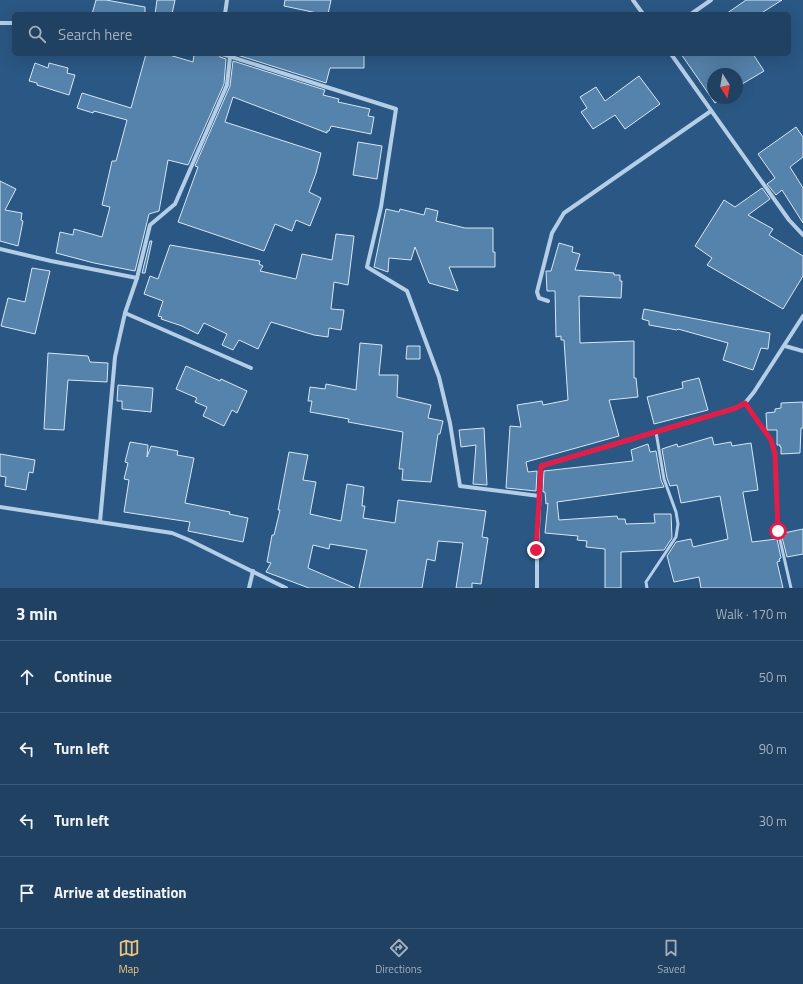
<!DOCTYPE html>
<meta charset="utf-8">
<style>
body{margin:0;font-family:"Titillium Web",sans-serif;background:#284868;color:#f1f3f6}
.compass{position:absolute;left:707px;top:68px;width:36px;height:36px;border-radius:50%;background:#204162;box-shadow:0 4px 16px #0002;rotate:169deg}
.stop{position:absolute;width:12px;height:12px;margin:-9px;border:3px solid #e11d48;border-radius:50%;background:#fff}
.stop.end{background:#e11d48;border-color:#fff;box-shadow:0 1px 4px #0008}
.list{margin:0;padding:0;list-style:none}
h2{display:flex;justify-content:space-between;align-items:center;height:52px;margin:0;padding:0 16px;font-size:17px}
h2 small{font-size:13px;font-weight:400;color:#a2afbe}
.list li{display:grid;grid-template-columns:26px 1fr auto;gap:12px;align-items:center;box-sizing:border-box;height:72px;padding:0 16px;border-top:1px solid #3d5a77}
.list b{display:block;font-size:15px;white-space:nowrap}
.list em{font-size:13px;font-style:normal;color:#a2afbe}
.icon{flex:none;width:22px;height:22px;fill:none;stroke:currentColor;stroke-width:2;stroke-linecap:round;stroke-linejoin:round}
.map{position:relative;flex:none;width:803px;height:588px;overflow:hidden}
.search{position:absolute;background:#204162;box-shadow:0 4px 16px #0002;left:12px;right:12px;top:12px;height:44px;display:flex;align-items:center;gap:10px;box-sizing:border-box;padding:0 14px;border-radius:6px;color:#a2afbe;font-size:15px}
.sheet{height:340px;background:#204162}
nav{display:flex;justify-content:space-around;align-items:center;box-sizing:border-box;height:56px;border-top:1px solid #3d5a77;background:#204162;font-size:11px;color:#a2afbe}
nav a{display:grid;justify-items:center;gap:2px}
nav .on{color:#edc37b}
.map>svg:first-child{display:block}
.building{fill:#5683ac;stroke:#d6e7f5}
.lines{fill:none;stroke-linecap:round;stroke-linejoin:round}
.service{stroke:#b3cee6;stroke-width:3}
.minor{stroke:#b3cee6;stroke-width:4}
.route{stroke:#e11d48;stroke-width:5}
</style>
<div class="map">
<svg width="803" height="588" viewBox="0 0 803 588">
<rect width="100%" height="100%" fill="#2a5783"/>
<!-- building -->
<g class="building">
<path d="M96,0h10l39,7v7h-53z"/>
<path d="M157,0h18l-3,14h-17z"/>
<path d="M285,0h46l-3,14h-6l-38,-8z"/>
<path d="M746,0h36l-22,14h-34z"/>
<path d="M146,54h20l27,8 1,-8h25l1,3 6,2 -2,25 -36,81 -20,-5 -9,51 -10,3 -14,57 -41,-8 -38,-10 4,-21 13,3 1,-6 28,8 8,-30 -8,-2 10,-44h4l11,-41 -33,-9 -1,2 -16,-5 5,-15 49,15z"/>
<path d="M234,54h130v14h-34l-4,15z"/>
<path d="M681,54h72l11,17 -27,16v-13h-24v24h9l-7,5z"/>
<path d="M233,61l92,29 -2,5 16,4 -1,3 32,7 -2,7 6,1 -3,17 -40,-8 -2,5h-2v2l-94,-36 -8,25 96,31 -5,20 -7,19 12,6 -11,28 -14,-6 -4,11 -17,-7 -11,27 -86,-29 20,-55 -3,-1 35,-80z"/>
<path d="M35,63l13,5 1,-5 19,5 -1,5 8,2 -6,20 -32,-10v-2l-8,-2z"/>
<path d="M639,76l21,28 -35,25 -10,-14 -22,14 -12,-17 6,-4 -7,-11 16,-10 9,14z"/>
<path d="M796,127l7,10v20l-13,10 13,21v35l-21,-33 -6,5 -9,-11 8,-6 -17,-24z"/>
<path d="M358,142l24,4 -5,33 -24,-4z"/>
<path d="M0,181l16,8 -11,21 17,3 -1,7 2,1 -5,25 -18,-5z"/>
<path d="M762,188l8,11 -22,16 25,14 -4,6 34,21v20l-20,33 -76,-44 5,-7 -17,-12 29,-46 11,7z"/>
<path d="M426,208l12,3 -2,10 29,7h28v24h2v15h-46l9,24 -29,-8 -14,-36 -4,13 -22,-2 -1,14 -14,-5 12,-58 13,3 1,-3 24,6z"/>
<path d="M336,234l18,2 -6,49 -14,-3 -3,27 13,1 -3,20 -12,-2 -1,9 -14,-2 -43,-13 -13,27 -19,-9 -6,10 -11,-5 5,-11 -23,-11 -6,11 -16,-8 -21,-7 1,-2 -4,-1 5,-15 -19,-7 6,-18 8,3 12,-34 90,16 -1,3 4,2 -3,5 36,8 6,-25 30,6z"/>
<path d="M150,241h2l-7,32h-3z"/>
<path d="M559,243l14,4 -1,5 8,2 -5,16 39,3v2h6v6h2l-1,17 -42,-2 1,47 54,-2v37h2l2,19 -29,3 10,36 -93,26 2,10 9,-1 -1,20 -30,-3 4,-62 11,1 -4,-22 25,-4 1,4 25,-5 -4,-60h-3v-4l-5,1 -1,-46h-8l-1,-20h5z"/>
<path d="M32,268l18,3 -15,63 -34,-8 7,-28 17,4z"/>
<path d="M644,309l126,24 -2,16 -7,-1 -8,22 -30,-10 5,-17 -50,-14 -1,1 -28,-5v-4l-7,-2z"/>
<path d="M360,343l22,2 -3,30h19l-1,22 34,8 -3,13 15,3 -3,13h-2l-7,48 -29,-2 1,-11h-4l4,-37 -55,-10 1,-3 -39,-7 2,-11h-4l2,-14 15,2 1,-5 30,6z"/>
<path d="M407,346h13v13h-14z"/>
<path d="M48,353l40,3 2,6 18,1 -1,19 -39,-2 -4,50 -20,-1z"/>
<path d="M186,366l34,15 1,-2 26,12 -10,22 -5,-3 -8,16 -21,-10 4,-9 -12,-5 2,-4 -21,-9z"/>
<path d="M699,378l9,32 -54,14 -7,-27 36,-9 -1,-6z"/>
<path d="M118,385l35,3 -2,24 -29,-3v-8h-5z"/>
<path d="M803,402v26h-2l-1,25 -19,1v-7h-1v-2h-3v-15h-10l-1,-17 9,-1v-3l6,-1v-5z"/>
<path d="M484,428l3,57 -14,-1 3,-39 -15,2 -2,-17z"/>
<path d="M712,437l2,8 17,-3 1,4 19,-3 7,47 -15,2v1l9,49 25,-3 4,19 -2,1 1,2 -3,1 6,26h-82l-2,-11 -25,5 -7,-26 9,-14 15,-3 2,8 35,-8 -8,-43 -39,7 -4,-18 -7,1 -3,-8 -5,-29 15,-5 1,3z"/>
<path d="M130,442l18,3 -1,12 4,-11 27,5 -1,4 17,3 -9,45 45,9 -1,2 19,4 -5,24 -55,-11 2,-9 -66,-10 5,-32 -5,-1 4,-16 -3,-1z"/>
<path d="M648,444l2,8 6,-1 5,29 3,7 -107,15 2,18 58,-4 1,3h7l1,5 29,-1 -1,-9h17l1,24 -8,12 -43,2v36h-16v-39l-19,-2 1,-6 -10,-1 1,-4 -33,-3 3,-30 -2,1 -1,-12h-2l1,-21 89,-10 -2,-11z"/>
<path d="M289,452l19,3 -5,25 13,2 -6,32 31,7 6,-37 17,3 -2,19h3l-2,12 32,5 3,-23 88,11 -4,26 6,1 -7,46 -9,-1v5h-16l7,-45 -25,-2 -3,20 -8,-2 -5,29h-63l8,-38 -37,-6 -1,5 -16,-4 -5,23 47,20h-46l-43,-16 5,-9 -4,-1 5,-27h2l6,-25h-2z"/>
<path d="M0,454l35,6 -2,13 -4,-1 -3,18 -21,-4 1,-9 -6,-1z"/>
<path d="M803,529v25l-16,3 -5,-20 3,-1 -1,-3z"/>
</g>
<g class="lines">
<!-- service -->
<g class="service">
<path d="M745,403l26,37 4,14 3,77 13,57"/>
<path d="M647,588l-1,-6 30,-45 2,-13 -2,-12 -12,-33 -8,-47"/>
</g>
<!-- minor -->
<g class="minor">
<path d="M633,0l10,14"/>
<path d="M225,14l2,-14"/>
<path d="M691,14l20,-14"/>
<path d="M0,23h14"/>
<path d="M222,54l174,55 -15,98 -14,60 40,24 32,86 11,46 10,63 79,10"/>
<path d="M671,54l118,166 14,15"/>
<path d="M0,249l51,12 86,17"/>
<path d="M548,301l-9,-3 -2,-6 15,-59 12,-20 147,-102"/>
<path d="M125,313l126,55"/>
<path d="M785,346l18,5"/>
<path d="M0,507l172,26 17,7 97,48"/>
<path d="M100,522l15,-165 10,-44 12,-35 13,-53 25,-21 52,-119 3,-28"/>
<path d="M249,588l4,-17"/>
<path d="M537,588v-38l4,-84 195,-58 9,-5 9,-11 49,-76"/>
</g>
</g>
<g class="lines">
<!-- route -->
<path class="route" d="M536,550l5,-84 195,-58 9,-5 26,37 4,14 3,77"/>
</g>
</svg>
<svg class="compass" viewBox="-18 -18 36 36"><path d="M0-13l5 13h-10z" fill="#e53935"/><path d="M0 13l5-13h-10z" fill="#a2afbe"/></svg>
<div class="stop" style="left:778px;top:531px"></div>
<div class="stop end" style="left:536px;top:550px"></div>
<div class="search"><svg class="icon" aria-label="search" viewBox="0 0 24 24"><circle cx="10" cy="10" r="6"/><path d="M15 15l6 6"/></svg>Search here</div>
</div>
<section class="sheet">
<h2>3 min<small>Walk · 170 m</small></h2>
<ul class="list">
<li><svg class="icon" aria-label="ahead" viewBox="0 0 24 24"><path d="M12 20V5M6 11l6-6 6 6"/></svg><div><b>Continue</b></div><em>50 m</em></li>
<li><svg class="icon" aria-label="left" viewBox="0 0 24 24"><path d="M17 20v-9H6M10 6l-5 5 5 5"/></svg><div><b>Turn left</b></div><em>90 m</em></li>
<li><svg class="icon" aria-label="left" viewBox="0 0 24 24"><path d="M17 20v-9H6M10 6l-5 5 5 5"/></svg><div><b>Turn left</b></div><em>30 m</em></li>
<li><svg class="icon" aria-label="arrive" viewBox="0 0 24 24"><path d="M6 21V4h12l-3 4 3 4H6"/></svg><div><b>Arrive at destination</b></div></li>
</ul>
</section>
<nav>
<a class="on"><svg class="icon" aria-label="map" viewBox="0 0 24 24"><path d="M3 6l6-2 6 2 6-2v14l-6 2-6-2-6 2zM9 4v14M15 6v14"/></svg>Map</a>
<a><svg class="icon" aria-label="directions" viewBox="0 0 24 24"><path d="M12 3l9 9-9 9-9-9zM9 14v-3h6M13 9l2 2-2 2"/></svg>Directions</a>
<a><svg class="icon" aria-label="saved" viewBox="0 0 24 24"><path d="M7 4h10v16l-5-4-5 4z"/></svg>Saved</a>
</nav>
